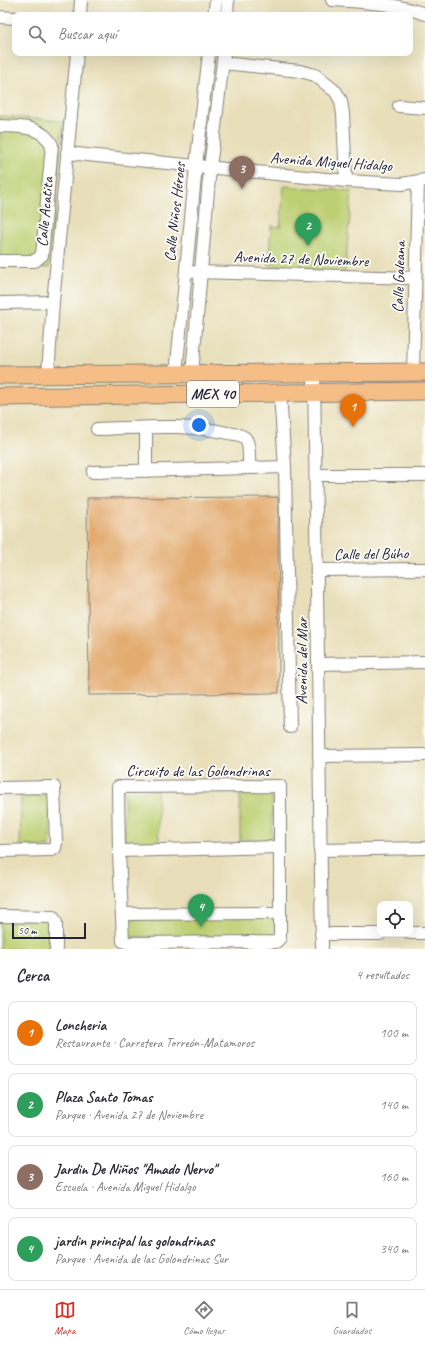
<!DOCTYPE html>
<html lang="es">
<meta charset="utf-8">
<style>
body{margin:0;font-family:Caveat,sans-serif;background:#f7f7f7;color:#2b2b33}
.controls{position:absolute;right:12px;bottom:12px;display:grid;overflow:hidden;border-radius:8px;box-shadow:0 4px 16px #0002}
.controls button{width:36px;height:36px;display:grid;place-items:center;padding:0;border:0;border-bottom:1px solid #e1e1e2;background:#fff;color:#2b2b33;font:20px sans-serif}
.scale{position:absolute;left:12px;bottom:10px;width:74px;box-sizing:border-box;padding-left:4px;border:2px solid #22223b;border-top:0;font-size:11px;line-height:14px;white-space:nowrap;color:#22223b;-webkit-text-stroke:3px #fdfcf7;paint-order:stroke}
.you{position:absolute;left:199px;top:425px;width:14px;height:14px;margin:-10px;border:3px solid #fff;border-radius:50%;background:#1a73e8;box-shadow:0 0 0 6px #1a73e833}
.badge{display:grid;place-items:center;width:26px;height:26px;border-radius:50%;background:#d93025;color:#fff;font-size:13px;font-weight:700}
.pin{position:absolute;translate:-50% -33px;filter:drop-shadow(0 1px 2px #0008)}
.pin::after{content:'';position:absolute;top:21px;width:14px;height:12px;background:inherit;clip-path:polygon(0 0,100% 0,50% 100%)}
.list{margin:0;padding:0;list-style:none}
h2{display:flex;justify-content:space-between;align-items:center;height:52px;margin:0;padding:0 16px;font-size:17px}
h2 small{font-size:13px;font-weight:400;color:#7c7c81}
.list li{display:grid;grid-template-columns:26px 1fr auto;gap:12px;align-items:center;box-sizing:border-box;height:64px;margin:0 8px 8px;padding:0 8px;border:1px solid #e1e1e2;border-radius:8px}
.list b{display:block;font-size:15px;white-space:nowrap}
.list p{margin:0;font-size:13px;white-space:nowrap;color:#7c7c81}
.list em{font-size:13px;font-style:normal;color:#7c7c81}
.icon{flex:none;width:22px;height:22px;fill:none;stroke:currentColor;stroke-width:2;stroke-linecap:round;stroke-linejoin:round}
.map{position:relative;flex:none;width:425px;height:949px;overflow:hidden}
.search{position:absolute;background:#fff;box-shadow:0 4px 16px #0002;left:12px;right:12px;top:12px;height:44px;display:flex;align-items:center;gap:10px;box-sizing:border-box;padding:0 14px;border-radius:8px;color:#7c7c81;font-size:15px}
.sheet{height:340px;background:#fff}
nav{display:flex;justify-content:space-around;align-items:center;box-sizing:border-box;height:56px;border-top:1px solid #e1e1e2;background:#fff;font-size:11px;color:#7c7c81}
nav a{display:grid;justify-items:center;gap:2px}
nav .on{color:#d93025}
.map>svg:first-child{display:block}
.green{fill:#bdcf72;stroke:#707856}
.building{fill:#e3ab6f}
.lines{fill:none;stroke-linecap:round;stroke-linejoin:round}
.minor-casing{stroke:#85807a;stroke-width:14}
.highway-casing{stroke:#85807a;stroke-width:19}
.minor{stroke:#fff;stroke-width:12}
.highway{stroke:#f6be87;stroke-width:17}
.labels{text-anchor:middle;dominant-baseline:central;stroke-width:3.5;stroke-linejoin:round;paint-order:stroke}
.shield{fill:#fdfcf7;stroke:#646373;stroke-width:1}
.shield-label{font-size:15px;font-weight:bold;fill:#22223b}
.street-label{font-size:16px;fill:#22223b;stroke:#fdfcf7}
</style>
<div class="map">
<svg width="425" height="949" viewBox="0 0 425 949">
<rect width="100%" height="100%" fill="#fdfcf7"/>
<filter id="ink" filterUnits="userSpaceOnUse"><feTurbulence type="fractalNoise" baseFrequency=".025" numOctaves="2"/><feDisplacementMap in="SourceGraphic" scale="8" xChannelSelector="R" yChannelSelector="G"/><feConvolveMatrix kernelMatrix="1 2 1 2 8 2 1 2 1" color-interpolation-filters="sRGB"/></filter>
<filter id="wash" filterUnits="userSpaceOnUse"><feTurbulence type="fractalNoise" baseFrequency=".012" numOctaves="4" result="noise"/><feDisplacementMap in="SourceGraphic" scale="16" xChannelSelector="R" yChannelSelector="G"/><feGaussianBlur stdDeviation="0.9" result="paint"/><feColorMatrix in="noise" values="0 0 0 0 0 0 0 0 0 0 0 0 0 0 0 0 0 1.4 0 .05"/><feComposite in="paint" operator="in"/></filter>
<g filter="url(#wash)">
<rect width="100%" height="100%" fill="#e8dfba"/>
<!-- green -->
<g class="green">
<path d="M0,116l63,5 -14,147 -49,-2z"/>
<path d="M284,186l68,5 -7,81 -77,-7 3,-39 9,1z"/>
<rect x="240" y="789" width="32" height="51"/>
<path d="M157,790l2,54 -34,1 -1,-54z"/>
<path d="M21,795h29v52l-30,-1z"/>
<path d="M275,916v20l-147,1 -1,-18z"/>
<path d="M53,918v31h-53v-30z"/>
</g>
<g id="blocks">
<!-- building -->
<path class="building" d="M278,497l1,196 -190,2 -2,-197z"/>
</g>
</g>
<g filter="url(#ink)">
<use href="#blocks" fill-opacity="0" stroke="#85807a" stroke-width="1"/>
<g class="lines">
<!-- minor casing -->
<g class="minor-casing">
<g id="minor">
<path d="M332,0c32,2 62,3 93,14"/>
<path d="M80,15l1,-15"/>
<path d="M214,15l2,-15"/>
<path d="M227,15l1,-15"/>
<path d="M0,17l15,1"/>
<path d="M223,63l77,8 15,4 21,17 5,9 2,13 3,67"/>
<path d="M399,106l26,2"/>
<path d="M0,126c20,1 41,-1 52,19l-10,110 -7,6h-35"/>
<path d="M67,153l279,28 56,3 23,-4"/>
<path d="M195,272l220,6"/>
<path d="M0,303l53,-1"/>
<path d="M314,372l8,577"/>
<path d="M413,372l5,-190"/>
<path d="M176,374l20,-208 13,-113"/>
<path d="M192,374l18,-206 14,-115"/>
<path d="M48,375l5,-73 24,-249"/>
<path d="M280,393l5,74 5,260"/>
<path d="M146,428v43"/>
<path d="M97,429c43,-1 88,-6 131,4 5,1 13,1 17,5 5,5 4,23 4,30"/>
<path d="M93,472l192,-5"/>
<path d="M316,475h109"/>
<path d="M317,570l108,-1"/>
<path d="M318,664l107,-2"/>
<path d="M319,756l106,-1"/>
<path d="M280,786v152l-4,4 -148,1 -5,-2 -4,-90 -1,-64z"/>
<path d="M0,788l54,-1 2,55 -1,6 -3,2 -52,1"/>
<path d="M320,850l105,-2"/>
<path d="M119,851l161,-4"/>
<path d="M123,914l157,-1"/>
<path d="M0,916l53,1 3,6v26"/>
<path d="M410,933h15"/>
<path d="M321,934h59"/>
</g>
</g>
<!-- highway casing -->
<g class="highway-casing">
<g id="highway">
<path d="M0,375l425,-3"/>
<path d="M0,397l425,-6"/>
</g>
</g>
<!-- minor -->
<use href="#minor" class="minor"/>
<!-- highway -->
<use href="#highway" class="highway"/>
</g>
</g>
<g class="labels">
<!-- shield labels -->
<rect class="shield" x="187" y="381" width="52" height="26" rx="3"/>
<g class="shield-label">
<text x="213" y="394">MEX 40</text>
</g>
<!-- street labels -->
<g class="street-label">
<text transform="translate(331 162) rotate(4)">Avenida Miguel Hidalgo</text>
<text transform="translate(45 212) rotate(-85)">Calle Acatita</text>
<text transform="translate(175 212) rotate(-84)">Calle Niños Héroes</text>
<text transform="translate(301 259) rotate(2)">Avenida 27 de Noviembre</text>
<text transform="translate(399 277) rotate(-88)">Calle Galeana</text>
<text transform="translate(371 554) rotate(-1)">Calle del Búho</text>
<text transform="translate(302 661) rotate(-90)">Avenida del Mar</text>
<text x="198" y="771">Circuito de las Golondrinas</text>
</g>
</g>
</svg>
<div class="controls">
<button><svg class="icon" aria-label="locate" viewBox="0 0 24 24"><circle cx="12" cy="12" r="6"/><path d="M12 2v4M12 18v4M2 12h4M18 12h4"/></svg></button>
</div>
<div class="scale">50 m</div>
<div class="you"></div>
<div class="pin badge" style="left:353px;top:427px;background:#e8710a">1</div>
<div class="pin badge" style="left:308px;top:246px;background:#2e9e5b">2</div>
<div class="pin badge" style="left:242px;top:189px;background:#8d6e63">3</div>
<div class="pin badge" style="left:201px;top:927px;background:#2e9e5b">4</div>
<div class="search"><svg class="icon" aria-label="search" viewBox="0 0 24 24"><circle cx="10" cy="10" r="6"/><path d="M15 15l6 6"/></svg>Buscar aquí</div>
</div>
<section class="sheet">
<h2>Cerca<small>4 resultados</small></h2>
<ul class="list">
<li><span class="badge" style="background:#e8710a">1</span><div><b>Loncheria</b><p>Restaurante · Carretera Torreón-Matamoros</p></div><em>100 m</em></li>
<li><span class="badge" style="background:#2e9e5b">2</span><div><b>Plaza Santo Tomas</b><p>Parque · Avenida 27 de Noviembre</p></div><em>140 m</em></li>
<li><span class="badge" style="background:#8d6e63">3</span><div><b>Jardin De Niños &quot;Amado Nervo&quot;</b><p>Escuela · Avenida Miguel Hidalgo</p></div><em>160 m</em></li>
<li><span class="badge" style="background:#2e9e5b">4</span><div><b>jardin principal las golondrinas</b><p>Parque · Avenida de las Golondrinas Sur</p></div><em>340 m</em></li>
</ul>
</section>
<nav>
<a class="on"><svg class="icon" aria-label="map" viewBox="0 0 24 24"><path d="M3 6l6-2 6 2 6-2v14l-6 2-6-2-6 2zM9 4v14M15 6v14"/></svg>Mapa</a>
<a><svg class="icon" aria-label="directions" viewBox="0 0 24 24"><path d="M12 3l9 9-9 9-9-9zM9 14v-3h6M13 9l2 2-2 2"/></svg>Cómo llegar</a>
<a><svg class="icon" aria-label="saved" viewBox="0 0 24 24"><path d="M7 4h10v16l-5-4-5 4z"/></svg>Guardados</a>
</nav>
